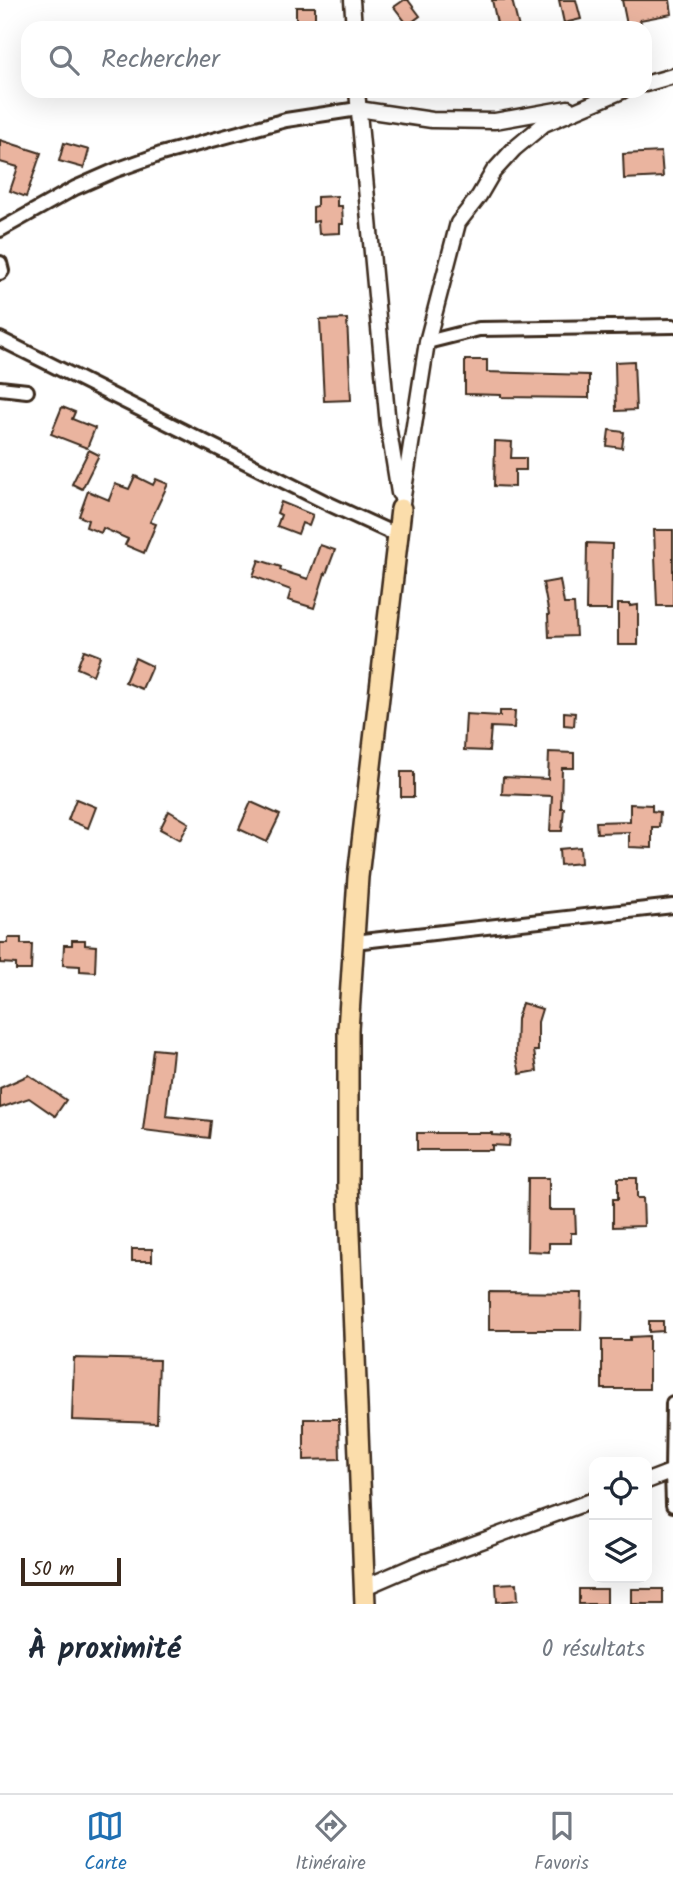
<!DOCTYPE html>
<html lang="fr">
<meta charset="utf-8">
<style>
body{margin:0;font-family:Kalam,sans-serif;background:#f6f6f7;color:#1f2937}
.controls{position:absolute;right:21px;bottom:21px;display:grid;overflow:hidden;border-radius:14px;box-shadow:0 7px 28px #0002}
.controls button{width:63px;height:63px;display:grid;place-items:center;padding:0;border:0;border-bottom:2px solid #e0e1e3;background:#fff;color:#1f2937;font:35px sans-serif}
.scale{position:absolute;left:21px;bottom:18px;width:100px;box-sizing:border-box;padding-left:7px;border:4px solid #3b2a1e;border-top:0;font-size:19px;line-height:24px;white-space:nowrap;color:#3b2a1e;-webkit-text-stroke:5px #fff;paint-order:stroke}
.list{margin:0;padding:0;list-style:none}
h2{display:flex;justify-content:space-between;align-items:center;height:91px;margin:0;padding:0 28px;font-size:30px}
h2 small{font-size:23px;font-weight:400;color:#747a83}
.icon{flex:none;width:38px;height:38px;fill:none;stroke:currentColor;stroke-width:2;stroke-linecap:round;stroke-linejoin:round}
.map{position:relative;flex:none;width:673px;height:1604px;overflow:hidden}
.search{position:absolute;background:#fff;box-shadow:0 7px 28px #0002;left:21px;right:21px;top:21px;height:77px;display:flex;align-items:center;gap:18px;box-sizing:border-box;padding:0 24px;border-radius:21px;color:#747a83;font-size:26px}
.sheet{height:189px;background:#fff}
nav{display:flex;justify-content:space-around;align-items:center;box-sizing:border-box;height:98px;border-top:2px solid #e0e1e3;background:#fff;font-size:19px;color:#747a83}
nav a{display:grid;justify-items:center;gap:4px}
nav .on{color:#1f6fb2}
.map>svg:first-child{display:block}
.building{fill:#eab49f;stroke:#3b2a1e;stroke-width:2}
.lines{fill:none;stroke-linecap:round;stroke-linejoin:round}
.minor-casing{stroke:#3b2a1e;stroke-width:18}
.tertiary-casing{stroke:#3b2a1e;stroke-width:19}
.trunk-casing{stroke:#3b2a1e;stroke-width:24}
.minor{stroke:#fff;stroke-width:12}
.tertiary{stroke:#fff;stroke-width:14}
.trunk{stroke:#fbddab;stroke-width:19}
</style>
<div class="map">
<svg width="673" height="1604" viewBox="0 0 673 1604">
<rect width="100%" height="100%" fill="#fff"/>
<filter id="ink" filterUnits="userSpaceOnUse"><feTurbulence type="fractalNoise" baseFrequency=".0143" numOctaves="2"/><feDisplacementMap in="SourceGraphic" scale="14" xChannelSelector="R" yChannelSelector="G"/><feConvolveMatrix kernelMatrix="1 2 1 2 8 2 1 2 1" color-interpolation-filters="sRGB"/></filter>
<g filter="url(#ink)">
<!-- building -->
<g class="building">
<path d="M404,0h4l12,16 -12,9 -14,-18z"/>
<path d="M492,0h20l7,28h-21z"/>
<path d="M559,0h17l5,19 -17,4z"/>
<path d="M622,0h48l2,14 -32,6 1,3 -14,2z"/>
<rect x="296" y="7" width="19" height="21"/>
<path d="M0,140l41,13 -15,44 -16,-6 8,-24 -18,-5z"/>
<path d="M64,143l25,7 -5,18 -25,-7z"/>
<path d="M661,152l2,25 -39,2 -1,-25z"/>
<path d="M337,196v10h5l1,18h-3v9l-21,1 -1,-13 -5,1v-15l4,-1v-9z"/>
<path d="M347,319l4,81 -27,1 -4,-81z"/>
<path d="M465,360h22v12l102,3v23l-88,-1v-2l-36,-1z"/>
<path d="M634,361l2,49 -20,1 -1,-49z"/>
<path d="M62,407l13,5 -3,7 23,9 -8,20 -36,-14z"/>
<path d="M609,430l15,2 -2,16 -15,-2z"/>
<path d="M495,441l17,1 -1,16h15v12h-11v17l-21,-1z"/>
<path d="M89,450l10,5 -17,34 -10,-5z"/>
<path d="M135,476l18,9 3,-6 12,5 -18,38 6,2 -12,29 -19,-8 3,-6 -25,-11 -2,5 -15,-6 2,-7 -9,-4 9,-25 21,9 6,-16 14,5z"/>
<path d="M281,502l32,13 -4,11 -7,-3 -4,11 -21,-8 4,-11 -4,-2z"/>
<path d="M654,530h19v76h-16z"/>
<path d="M587,543l25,1 -1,66h-25z"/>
<path d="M320,545l15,5 -9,24 -1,-1 -11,35 -26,-8 3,-10 -38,-14 6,-16 22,7 -1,3 28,9z"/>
<path d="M560,580l4,24h10l2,32 -27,1 -1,-22h1l-6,-32z"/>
<path d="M618,604h12v2l8,-1v40h-20z"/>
<path d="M84,650l16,6 -7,19 -16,-7z"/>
<path d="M135,658l17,8 -10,23 -17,-7z"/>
<path d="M500,711h15l-1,17 -23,-1 -2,24 -25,-1 2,-36 34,2z"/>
<path d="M564,712l11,1 -1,13 -10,-1z"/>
<path d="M549,752l25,1v15h-12l-1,40h3l-2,23h-12l2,-35 -50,-2 1,-17 45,2z"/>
<rect x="401" y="772" width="13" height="25"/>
<path d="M76,799l20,8 -8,21 -20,-8z"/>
<path d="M251,802l29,13 -13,27 -28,-13z"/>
<path d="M630,804l22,1v6l8,1 -1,15h-7v21l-23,-1v-15l-32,1 -1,-11 34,-1z"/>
<path d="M169,811l20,12 -9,17 -20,-11z"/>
<path d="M580,847l1,16 -21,2 -1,-16z"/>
<path d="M8,938h13v6h11l-1,26h-15v-6l-16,-1v-20h8z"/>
<path d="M72,940h13v5l11,1 -1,26 -15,-1v-5l-17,-1 1,-20h8z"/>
<path d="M522,1003l20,6 -4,13v29h-4l3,20 -17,3 -4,-19 1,-36z"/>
<path d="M153,1049l20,2 -7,65 45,5 -2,17 -66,-8z"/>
<path d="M29,1075l37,25 -11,16 -26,-18 -29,10v-20z"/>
<path d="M417,1133h75v2l18,1 -1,10 -17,-1v5h-75z"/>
<path d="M528,1178h21v32h26l1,23h-5v10h-22v9l-22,-1z"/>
<path d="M618,1178h19v20h6l1,28 -31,1v-28h5z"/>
<rect x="132" y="1249" width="20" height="12"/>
<path d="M489,1292l93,1 -1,37h-92z"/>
<path d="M649,1321h14v10l-14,1z"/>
<path d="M649,1336v53h-47v-49h28v-3z"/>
<path d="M74,1358l85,2 -2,63 -85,-3z"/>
<path d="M304,1419h35l1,40 -36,1z"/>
<path d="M517,1583l1,17 -21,2 -1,-18z"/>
<rect x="579" y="1589" width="28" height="15"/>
<rect x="632" y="1589" width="31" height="15"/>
</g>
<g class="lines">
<!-- minor casing -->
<g class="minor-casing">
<g id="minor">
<path d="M0,230l75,-42 41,-18 45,-16 125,-34 72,-11"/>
<path d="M0,263l2,8 -2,2"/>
<path d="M0,339l327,164 72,33"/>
<path d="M427,342l52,-13 194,-3"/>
<path d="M0,388l27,3"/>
<path d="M354,942l319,-36"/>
<path d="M673,1403l-1,69 1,33"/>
</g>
</g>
<!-- tertiary casing -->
<g class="tertiary-casing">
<g id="tertiary">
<path d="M352,0l2,28"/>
<path d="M645,84l28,-8"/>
<path d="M357,91l31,334 11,68"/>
<path d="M358,109l74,11 63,1 73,-13"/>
<path d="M401,509l26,-167 31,-119 21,-27 14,-24 21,-23 30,-25 78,-33"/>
<path d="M647,1481l26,-10"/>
<path d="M365,1587l51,-22 178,-65"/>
</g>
</g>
<!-- trunk casing -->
<g class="trunk-casing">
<path id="trunk" d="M365,1604l-17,-420v-154l10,-153 43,-368"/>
</g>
<!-- minor -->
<use href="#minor" class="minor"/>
<!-- tertiary -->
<use href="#tertiary" class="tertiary"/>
<!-- trunk -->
<use href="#trunk" class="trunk"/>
</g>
</g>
</svg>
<div class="controls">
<button><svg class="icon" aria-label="locate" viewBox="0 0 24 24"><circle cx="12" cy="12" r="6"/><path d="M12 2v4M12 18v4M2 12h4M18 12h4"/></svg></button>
<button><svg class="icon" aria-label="layers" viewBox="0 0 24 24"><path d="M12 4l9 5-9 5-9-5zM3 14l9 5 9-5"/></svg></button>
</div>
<div class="scale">50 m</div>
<div class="search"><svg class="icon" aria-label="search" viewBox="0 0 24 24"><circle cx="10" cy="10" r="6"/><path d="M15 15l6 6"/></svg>Rechercher</div>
</div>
<section class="sheet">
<h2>À proximité<small>0 résultats</small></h2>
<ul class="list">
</ul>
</section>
<nav>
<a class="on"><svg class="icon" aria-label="map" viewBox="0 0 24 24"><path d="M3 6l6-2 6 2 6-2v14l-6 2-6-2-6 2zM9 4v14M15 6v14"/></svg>Carte</a>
<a><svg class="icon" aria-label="directions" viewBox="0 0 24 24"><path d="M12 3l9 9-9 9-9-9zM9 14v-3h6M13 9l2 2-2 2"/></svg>Itinéraire</a>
<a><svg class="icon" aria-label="saved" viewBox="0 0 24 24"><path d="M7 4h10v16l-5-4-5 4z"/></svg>Favoris</a>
</nav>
